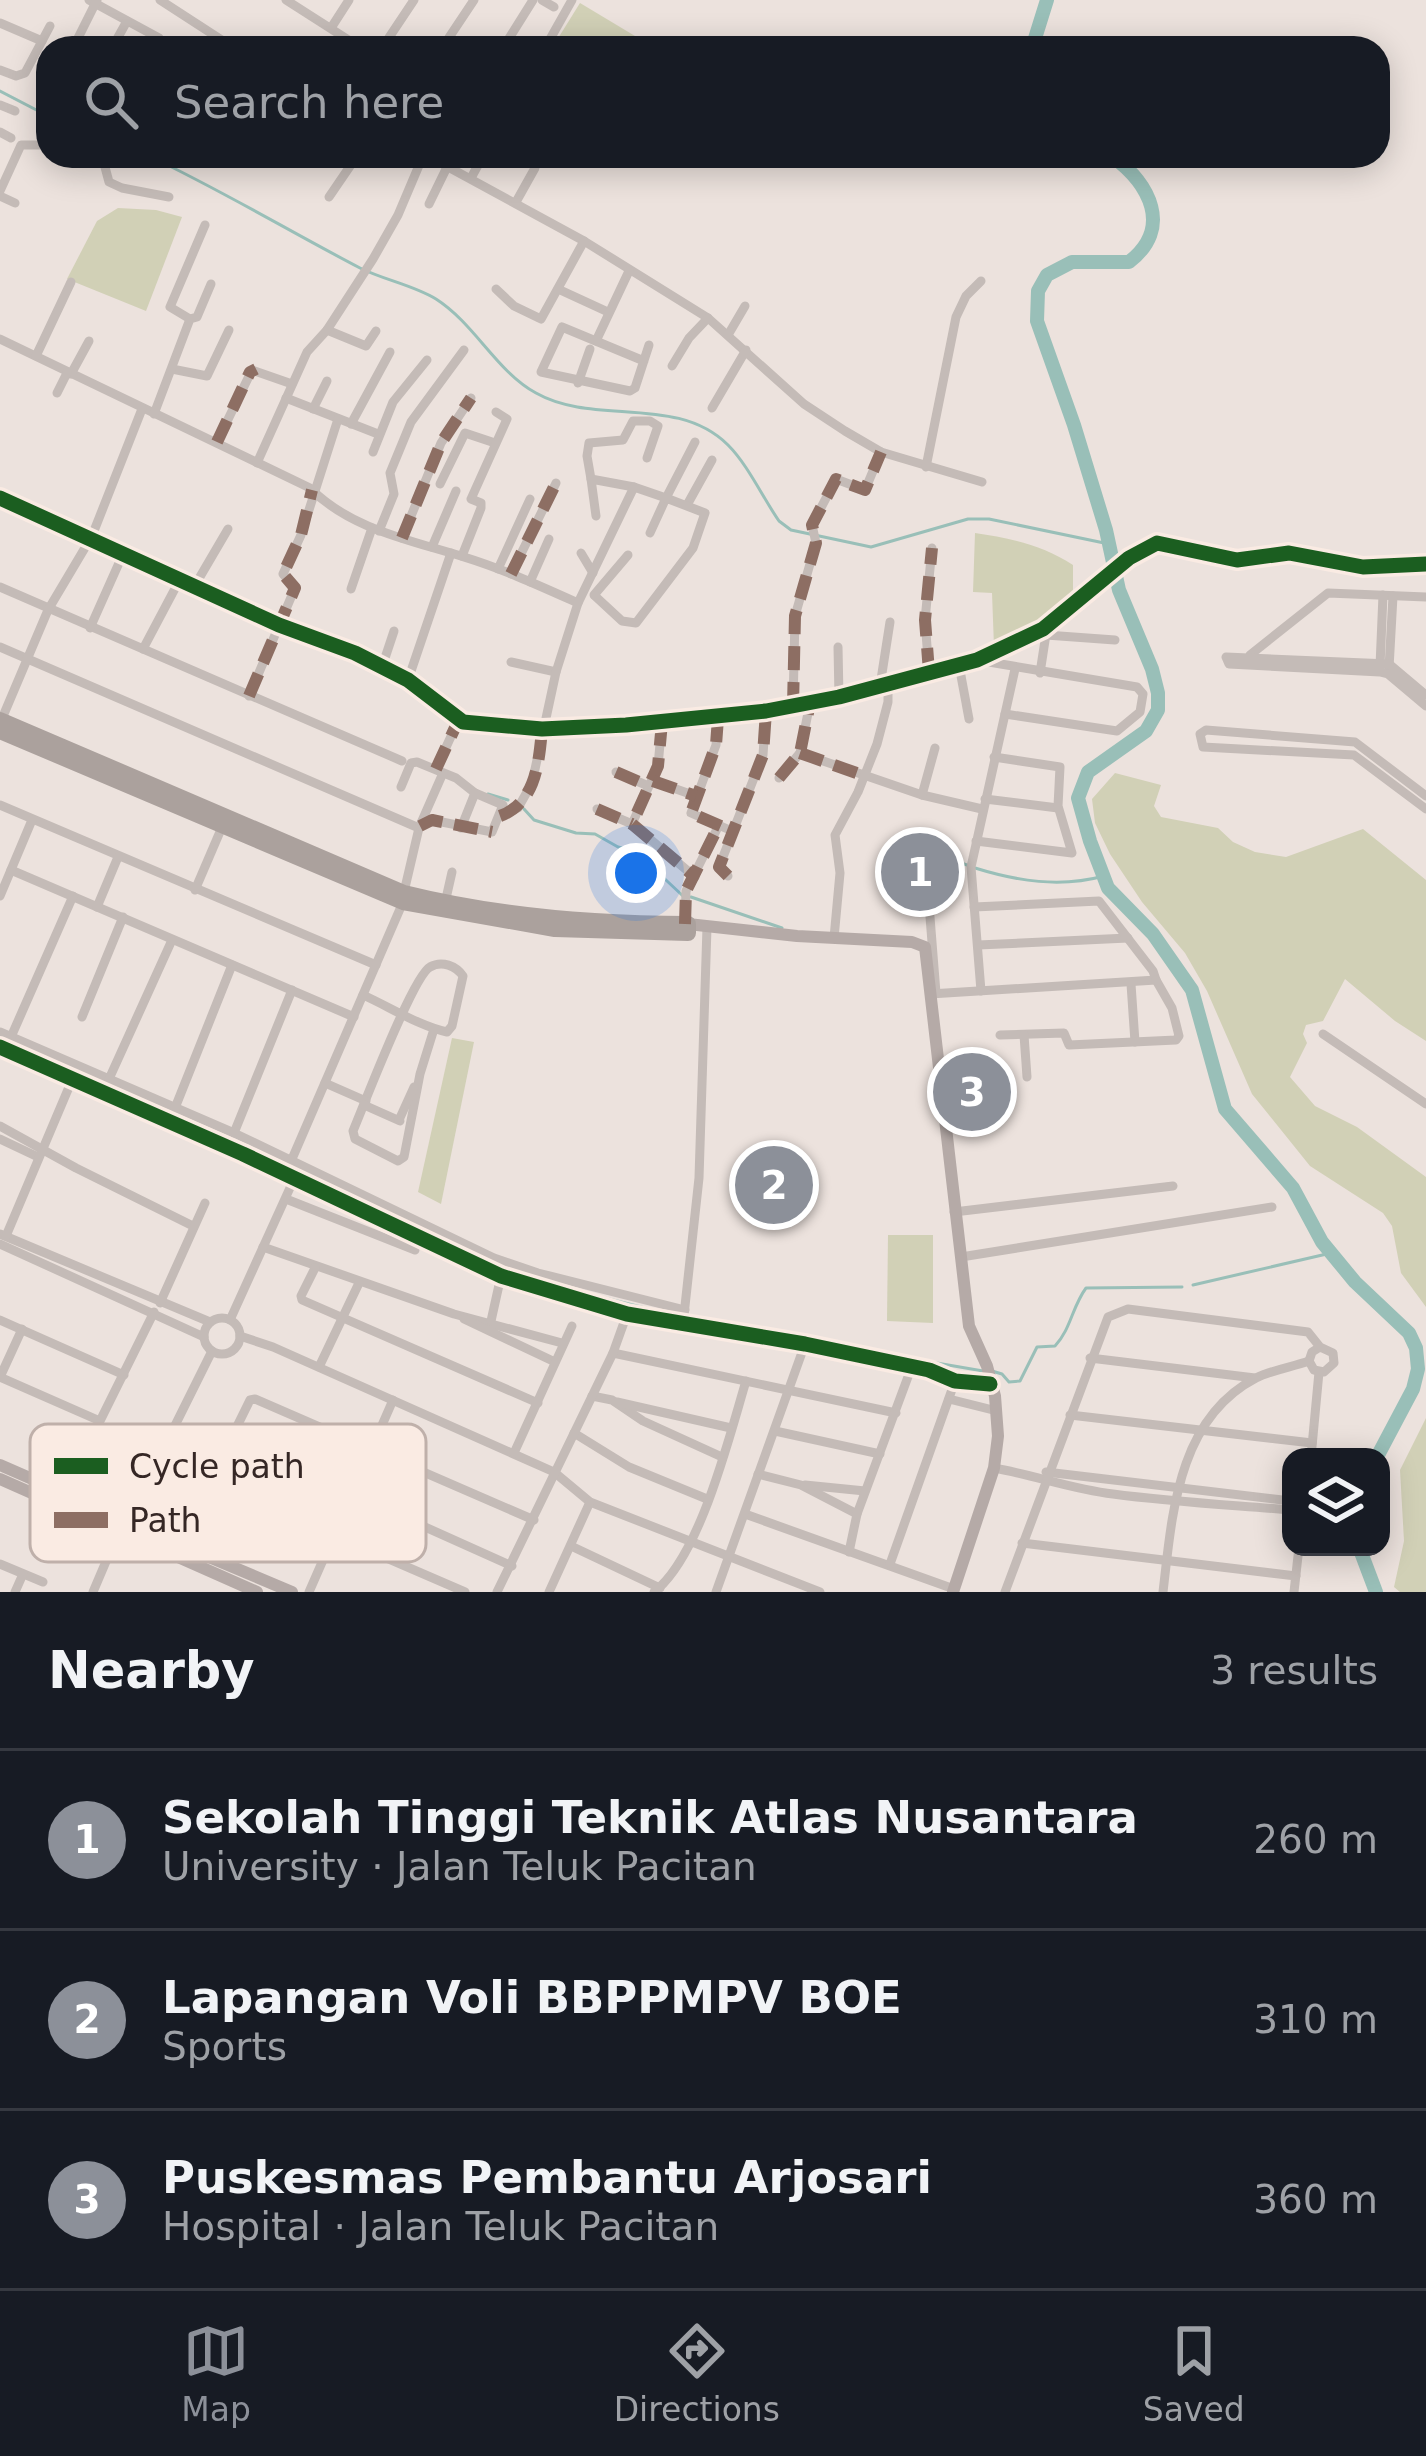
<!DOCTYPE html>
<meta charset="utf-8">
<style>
body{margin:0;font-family:"DejaVu Sans",sans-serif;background:#20242c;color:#f1f3f6}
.controls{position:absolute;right:36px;bottom:36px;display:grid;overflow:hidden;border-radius:24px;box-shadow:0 6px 30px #0003}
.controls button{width:108px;height:108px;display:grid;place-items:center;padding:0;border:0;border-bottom:3px solid #363941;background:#171b24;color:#f1f3f6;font:60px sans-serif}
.you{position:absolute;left:636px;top:873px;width:42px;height:42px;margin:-30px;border:9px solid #fff;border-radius:50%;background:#1a73e8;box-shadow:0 0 0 18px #1a73e833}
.badge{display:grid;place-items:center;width:78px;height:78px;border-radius:50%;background:#8c9099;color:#fff;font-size:39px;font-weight:700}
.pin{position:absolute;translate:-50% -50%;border:6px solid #fff;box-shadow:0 3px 12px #0006}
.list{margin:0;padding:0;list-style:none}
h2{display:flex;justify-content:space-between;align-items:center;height:156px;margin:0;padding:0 48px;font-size:51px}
h2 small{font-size:39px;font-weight:400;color:#9ea1a6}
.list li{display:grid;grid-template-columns:78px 1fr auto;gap:36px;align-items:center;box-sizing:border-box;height:180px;padding:0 48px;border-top:3px solid #363941}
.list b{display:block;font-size:45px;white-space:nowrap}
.list p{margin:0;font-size:39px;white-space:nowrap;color:#9ea1a6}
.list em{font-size:39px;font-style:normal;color:#9ea1a6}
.icon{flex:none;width:66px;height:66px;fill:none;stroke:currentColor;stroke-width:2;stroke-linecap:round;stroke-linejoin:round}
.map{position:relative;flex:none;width:1426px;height:1592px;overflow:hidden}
.search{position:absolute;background:#171b24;box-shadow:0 6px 30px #0003;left:36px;right:36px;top:36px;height:132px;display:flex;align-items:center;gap:30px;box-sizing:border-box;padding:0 42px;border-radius:36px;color:#9ea1a6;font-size:45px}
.sheet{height:696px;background:#171b24}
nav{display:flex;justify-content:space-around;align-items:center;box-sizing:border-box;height:168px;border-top:3px solid #363941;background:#171b24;font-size:33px;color:#9ea1a6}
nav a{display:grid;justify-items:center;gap:6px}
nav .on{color:#8c9099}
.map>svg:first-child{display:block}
.green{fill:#d1d0b6}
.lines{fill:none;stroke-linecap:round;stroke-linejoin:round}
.stream{stroke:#99bfb8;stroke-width:3}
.river{stroke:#99bfb8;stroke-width:14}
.street{stroke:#c4bbb7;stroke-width:9}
.secondary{stroke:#b5aaa7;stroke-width:12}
.highway{stroke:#aba19d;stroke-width:16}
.quiet{stroke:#8d6e63;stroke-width:12;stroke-dasharray:24 12;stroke-linecap:butt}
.cycleway-casing{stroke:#faebe3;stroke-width:22}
.cycleway{stroke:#1b5e20;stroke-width:15}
.key{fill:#faebe3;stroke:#bfb0aa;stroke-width:3}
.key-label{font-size:33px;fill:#352725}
</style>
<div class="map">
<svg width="1426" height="1592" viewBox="0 0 1426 1592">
<rect width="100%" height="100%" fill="#ece2dd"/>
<!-- green -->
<g class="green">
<path d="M580,3l60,36 -6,9h-82z"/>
<path d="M118,208l38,2 26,7 -36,94 -79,-32 30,-58z"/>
<path d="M975,533c35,5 68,12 98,32v34l-28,23 -51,25 -2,-54 -19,-1z"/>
<path d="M1115,773l46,12 -7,21 7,11 57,11 15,14 22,10 31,5 77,-28 63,51v161l-31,-20 -50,-42 -22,42 -17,4 -3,9 4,9 -17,34 25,29 42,21 69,50v130l-25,-34 -9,-47 -9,-13 -73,-47 -58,-72 -45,-103 -22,-38 -43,-51 -32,-48 -15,-31 -3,-24z"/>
<path d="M452,1038l22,4 -33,162 -23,-12z"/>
<path d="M888,1235h45v88l-46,-2z"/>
<path d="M1426,1418v174h-26l-6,-5 10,-46 -4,-71z"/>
</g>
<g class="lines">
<!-- stream -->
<g class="stream">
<path d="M0,91l48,25"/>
<path d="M149,156c72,34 140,75 211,112 24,12 53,17 76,31 39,25 60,72 100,94 58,33 141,1 192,52 20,20 35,53 51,76l12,9 80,17 97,-28h21l120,25"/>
<path d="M488,794l20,6"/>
<path d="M524,809l10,11 42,13 19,1 23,13 17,4 48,45"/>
<path d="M930,853l37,12"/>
<path d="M975,868c42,13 85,20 129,8"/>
<path d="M691,897l91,31"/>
<path d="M509,1274l164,41"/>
<path d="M1193,1285l138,-32"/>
<path d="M695,1319l69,14"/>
<path d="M838,1346l145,25"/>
<path d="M992,1371l10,3 7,8 11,-1 17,-34 18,-1c16,-17 17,-39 31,-58l96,-1"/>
</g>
<!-- river -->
<g class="river">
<path d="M1032,48l15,-48"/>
<path d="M1112,156c38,28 61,72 17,106h-57l-25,13 -9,16 -1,30 37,104 32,105 13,60 33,79 6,24v17l-12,21 -58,41 -10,26 12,43 18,47 45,46 39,56 33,119 68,79 29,54 33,40 54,51 7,15 2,21 -5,20 -36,68"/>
<path d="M1359,1547l17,45"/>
</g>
<!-- street -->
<g class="street">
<path d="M89,0l70,38"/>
<path d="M160,0l74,48"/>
<path d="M286,0l75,48"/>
<path d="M542,0l12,7"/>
<path d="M0,23l42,18"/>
<path d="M331,28l18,-28"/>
<path d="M73,48l24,-48"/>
<path d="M112,48l15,-27"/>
<path d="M382,48l32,-48"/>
<path d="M442,48l32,-48"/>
<path d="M503,48l30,-48"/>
<path d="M545,48l27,-48"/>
<path d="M0,70l16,6 9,-3 25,-47"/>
<path d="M0,105l15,6"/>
<path d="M0,132l11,6"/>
<path d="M102,156l7,26 13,6 47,9"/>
<path d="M428,156l156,85 124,77 96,86 41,27 36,21 101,30"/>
<path d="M471,178l12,-22"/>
<path d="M0,191l21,-46h27"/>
<path d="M0,196l15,7"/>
<path d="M329,197l28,-41"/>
<path d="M516,202l19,-34"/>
<path d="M429,204l19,-39"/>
<path d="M496,289l18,17 27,13 43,-78"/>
<path d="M558,289l50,23"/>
<path d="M190,319l-20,-12 35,-82"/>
<path d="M327,330l39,16 10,-15"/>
<path d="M728,335l17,-29"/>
<path d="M0,339l310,149c40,41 100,52 154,69 39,12 76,29 114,46"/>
<path d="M596,341l33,-70"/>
<path d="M36,356l35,-74"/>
<path d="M644,361l-82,-34 -21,45 89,19 5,-3 14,-43"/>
<path d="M672,366l17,-28 19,-20"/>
<path d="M172,369l35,7 22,-46"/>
<path d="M71,374l18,-33"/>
<path d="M578,383l12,-34"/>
<path d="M57,393l10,-20"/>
<path d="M286,398l92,36"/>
<path d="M712,408l34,-58"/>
<path d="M313,409l14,-28"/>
<path d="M154,414l36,-95 7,-2 14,-33"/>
<path d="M351,424l39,-72"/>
<path d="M217,442l35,-72 40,14"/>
<path d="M373,452l20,-50 34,-42"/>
<path d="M257,463l50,-111 20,-22 46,-71 25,-44 25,-59"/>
<path d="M926,467l30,-150 10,-21 15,-15"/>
<path d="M591,479l-4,-23 2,-13 34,-3 10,-19h17l8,5 -11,32"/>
<path d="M440,484l25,-51 30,10"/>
<path d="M687,505l25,-45"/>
<path d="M596,516l-5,-37 43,8"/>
<path d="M379,531l15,-37 -4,-21 21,-51 53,-72"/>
<path d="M402,538l39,-95 30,-45"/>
<path d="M432,547l24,-56"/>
<path d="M581,553l12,20"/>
<path d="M462,556l19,-48v-5l-10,-4 36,-80 -11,-7"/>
<path d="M498,569l32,-70"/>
<path d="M511,574l45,-91"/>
<path d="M530,582l19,-43"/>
<path d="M0,587l402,174"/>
<path d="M194,587l34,-58"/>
<path d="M351,589l21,-61"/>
<path d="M594,595l34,-40"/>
<path d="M595,596l27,25 14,2 57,-75 12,-35 -39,-15 -16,35"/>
<path d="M90,628l33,-74"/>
<path d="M1046,635l69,5"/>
<path d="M0,647l419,181 -15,64"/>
<path d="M838,647l1,50"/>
<path d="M143,649l36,-68"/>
<path d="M1250,655l78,-62 98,4"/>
<path d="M977,660l160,27 6,7 -3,18 -23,19 -112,-17"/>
<path d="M511,662l45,10"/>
<path d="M959,665l10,54"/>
<path d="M1380,666l3,-71"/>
<path d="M382,667l12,-36"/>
<path d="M1389,668l4,-72"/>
<path d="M929,672l-4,-52 7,-72"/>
<path d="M1040,673l6,-39"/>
<path d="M408,680l43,-127"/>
<path d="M880,686l10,-64"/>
<path d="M1426,695l-37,-31 -163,-7 3,7 151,8 8,2 38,32"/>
<path d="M249,696l46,-108 -12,-14 18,-39 37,-116"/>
<path d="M793,706l2,-90 21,-73 -4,-18 24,-46 29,11 16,-38"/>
<path d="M718,718l-2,27 -25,68 41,18"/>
<path d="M1,721l47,-111 44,-74 50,-127"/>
<path d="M662,722l-4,44 -26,58 63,53"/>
<path d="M800,753l122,42 60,14"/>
<path d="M436,769l23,-50"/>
<path d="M616,772l30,13"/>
<path d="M779,778l21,-25 10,-50"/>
<path d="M653,781l43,15"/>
<path d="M401,787l10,-24 6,-1 39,16 19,15 28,12 -11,27 -60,-12 -12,6"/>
<path d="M922,795l13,-47"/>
<path d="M1426,796l-71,-54 -149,-12 -6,4 3,13 151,8 72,54"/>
<path d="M985,799l73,9"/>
<path d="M0,805l376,160"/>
<path d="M597,809l35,15"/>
<path d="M500,816l18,-8 14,-25 24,-111 22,-69 56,-116 32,11 29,-56"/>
<path d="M421,823l22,-50"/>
<path d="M461,828l14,-35"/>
<path d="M976,841l96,12 -14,-47 2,-39 -66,-10"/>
<path d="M11,870l343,147"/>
<path d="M728,876l-9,-9 44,-112 3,-44"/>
<path d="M927,879l9,114"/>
<path d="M195,890l27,-63"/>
<path d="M0,896l32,-76"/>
<path d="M445,903l7,-31"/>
<path d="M97,907l21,-50"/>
<path d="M685,924l1,-33 33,-66"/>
<path d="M834,938l6,-65 -5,-38 23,-43 19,-48 11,-42v-18"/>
<path d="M978,945l150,-7"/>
<path d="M1131,984l4,58"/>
<path d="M981,991l-10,-124 44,-198"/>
<path d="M930,994l226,-14 -3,-9 -54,-70 -125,6"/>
<path d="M363,995c27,12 56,31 84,37l5,-6 11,-50c-7,-10 -21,-16 -33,-9 -17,9 -66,138 -77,164l2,8 43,22 6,-4 16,-83 14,-45"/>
<path d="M82,1017l41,-100"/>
<path d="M0,1032l234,101 260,125 44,15 147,37"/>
<path d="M1323,1034l103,70"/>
<path d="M1000,1035l64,-2 5,12 107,-5 3,-4 -7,-28 -16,-28"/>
<path d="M1024,1035l3,42"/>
<path d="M11,1037l62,-141"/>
<path d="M0,1047l243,107 258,122 126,38 178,30 124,26 26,11 35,3"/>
<path d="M109,1079l63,-139"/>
<path d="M325,1083l41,18"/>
<path d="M364,1105l36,16"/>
<path d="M175,1108l57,-143"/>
<path d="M399,1120l15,-33"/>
<path d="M0,1126l76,42 117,58"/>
<path d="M234,1133l58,-143"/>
<path d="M0,1139l38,18"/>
<path d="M292,1159l111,-257"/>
<path d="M286,1199l129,51"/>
<path d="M954,1212l219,-26"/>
<path d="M0,1234l210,88"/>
<path d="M6,1236l66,-156"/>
<path d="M0,1244l204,93"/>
<path d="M263,1247l191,67 108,29"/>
<path d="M961,1257l311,-50"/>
<path d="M315,1268l-14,28 1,4 236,103"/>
<path d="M160,1303l45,-100"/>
<path d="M684,1315l15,-137 8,-251"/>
<circle cx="222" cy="1336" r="18"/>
<path d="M464,1319l91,43"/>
<path d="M0,1320l124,55"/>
<path d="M230,1320l64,-141"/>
<path d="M491,1321l10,-45"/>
<path d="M22,1329l-22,48 100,44 54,-109"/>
<path d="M240,1336l33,11 281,125 36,30 230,90"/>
<path d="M613,1353l283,60"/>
<path d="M1090,1358l165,20"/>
<path d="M319,1367l40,-84"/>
<path d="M592,1396l20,4 31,21 79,36"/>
<path d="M949,1399l48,12"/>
<path d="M617,1402l114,26"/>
<path d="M1070,1415l242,28"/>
<path d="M775,1431l105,23"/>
<path d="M574,1433l55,34 78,32"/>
<path d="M231,1440l281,126"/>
<path d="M514,1453l58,-127"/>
<path d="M1311,1457l8,-85"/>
<path d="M994,1468c40,7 78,21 119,26 59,8 119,11 178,16"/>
<path d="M1046,1472l245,29"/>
<path d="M758,1474l43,11 56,29"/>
<path d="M805,1485l60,6"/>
<path d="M380,1506l20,-44"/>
<path d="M134,1508l78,-157"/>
<path d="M745,1514l209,75"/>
<path d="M1022,1543l274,33"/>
<path d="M571,1546l89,42"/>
<path d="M849,1552l8,-38 55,-148"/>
<path d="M0,1564l43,18"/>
<path d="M890,1564l65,-183"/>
<path d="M15,1592l8,-18"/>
<path d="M93,1592l20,-47"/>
<path d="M309,1592l84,-192"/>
<path d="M465,1592l-252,-109 -1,-6 38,-77 5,-1 279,121"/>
<path d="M497,1592l116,-239 14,-39"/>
<path d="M549,1592l41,-90"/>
<path d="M654,1592c46,-35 75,-155 92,-211"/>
<path d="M716,1592l89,-248"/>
<path d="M1005,1592l103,-275 20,-8 180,23 12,15 13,6 1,10 -10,9 -10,-2 -5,-9 3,-9 8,-5"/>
<path d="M1163,1592c9,-76 14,-173 93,-214 16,-8 36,-11 53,-17"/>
<path d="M1294,1592l5,-45"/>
</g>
<!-- secondary -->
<g class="secondary">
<path d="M0,498l279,127 76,28 53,27 55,42 79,7 84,-4 140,-14 73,-14 138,-37 66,-31 86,-71 28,-15 80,17 52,-7 74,14 63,-3"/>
<path d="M688,924l109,12 115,6 13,5 44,379 18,40 8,30 3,40 -4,32 -41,124"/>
<path d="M0,1465l110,48"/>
<path d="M0,1479l104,46"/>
<circle cx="125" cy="1528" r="21"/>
<path d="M147,1531l145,61"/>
<path d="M142,1541l115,51"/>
</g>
<!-- highway -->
<path class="highway" d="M0,720l404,173c93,23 189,31 284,31v9l-133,-4 -152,-27 -403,-171"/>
<!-- quiet -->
<g class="quiet">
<path d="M217,442l33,-70 6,-3"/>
<path d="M402,538l39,-95 30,-45"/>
<path d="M511,574l45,-91"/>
<path d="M929,672l-4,-52 7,-72"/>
<path d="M249,696l46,-108 -12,-14 18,-39 11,-45"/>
<path d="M793,706l2,-90 21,-73 -4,-18 24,-46 29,11 16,-38"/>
<path d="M718,718l-2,27 -25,68 41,18"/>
<path d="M662,722l-4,44 -26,58 63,53"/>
<path d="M800,753l65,23"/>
<path d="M436,769l23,-50"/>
<path d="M616,772l30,13"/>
<path d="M779,778l21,-25 10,-50"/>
<path d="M653,781l43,15"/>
<path d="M597,809l35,15"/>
<path d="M500,816c36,-13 39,-54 42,-87"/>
<path d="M420,826l12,-6 60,12"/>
<path d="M728,876l-9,-9 44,-112 3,-44"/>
<path d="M685,924l1,-33 33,-66"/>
</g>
<!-- cycleway casing -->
<g class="cycleway-casing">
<g id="cycleway">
<path d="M0,498l279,127 76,28 53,27 55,42 79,7 84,-4 140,-14 73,-14 138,-37 66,-31 86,-71 28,-15 80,17 52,-7 74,14 63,-3"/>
<path d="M0,1047l243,107 258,122 126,38 178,30 124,26 26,11 35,3"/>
</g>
</g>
<!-- cycleway -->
<use href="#cycleway" class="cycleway"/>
</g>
<!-- legend -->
<rect x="30" y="1424" width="396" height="138" rx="18" class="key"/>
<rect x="54" y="1458" width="54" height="16" fill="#1b5e20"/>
<rect x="54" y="1512" width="54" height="16" fill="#8d6e63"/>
<g class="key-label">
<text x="129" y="1478">Cycle path</text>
<text x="129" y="1532">Path</text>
</g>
</svg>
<div class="controls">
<button><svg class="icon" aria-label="layers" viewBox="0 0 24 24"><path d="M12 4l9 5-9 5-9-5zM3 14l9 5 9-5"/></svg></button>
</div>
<div class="you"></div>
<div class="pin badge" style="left:920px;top:872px">1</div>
<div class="pin badge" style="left:774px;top:1185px">2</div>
<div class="pin badge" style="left:972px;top:1092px">3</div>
<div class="search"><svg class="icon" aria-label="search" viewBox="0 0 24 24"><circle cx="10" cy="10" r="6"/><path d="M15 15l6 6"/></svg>Search here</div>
</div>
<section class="sheet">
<h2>Nearby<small>3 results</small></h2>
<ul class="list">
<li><span class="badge">1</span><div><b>Sekolah Tinggi Teknik Atlas Nusantara</b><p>University · Jalan Teluk Pacitan</p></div><em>260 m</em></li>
<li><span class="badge">2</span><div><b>Lapangan Voli BBPPMPV BOE</b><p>Sports</p></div><em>310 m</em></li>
<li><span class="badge">3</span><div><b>Puskesmas Pembantu Arjosari</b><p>Hospital · Jalan Teluk Pacitan</p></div><em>360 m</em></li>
</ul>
</section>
<nav>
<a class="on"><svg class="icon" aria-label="map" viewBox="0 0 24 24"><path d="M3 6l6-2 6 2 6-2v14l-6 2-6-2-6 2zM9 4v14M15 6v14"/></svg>Map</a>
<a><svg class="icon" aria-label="directions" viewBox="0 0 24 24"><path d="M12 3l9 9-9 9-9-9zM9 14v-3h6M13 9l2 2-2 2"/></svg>Directions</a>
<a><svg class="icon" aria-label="saved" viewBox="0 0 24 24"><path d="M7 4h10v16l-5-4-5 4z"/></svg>Saved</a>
</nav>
